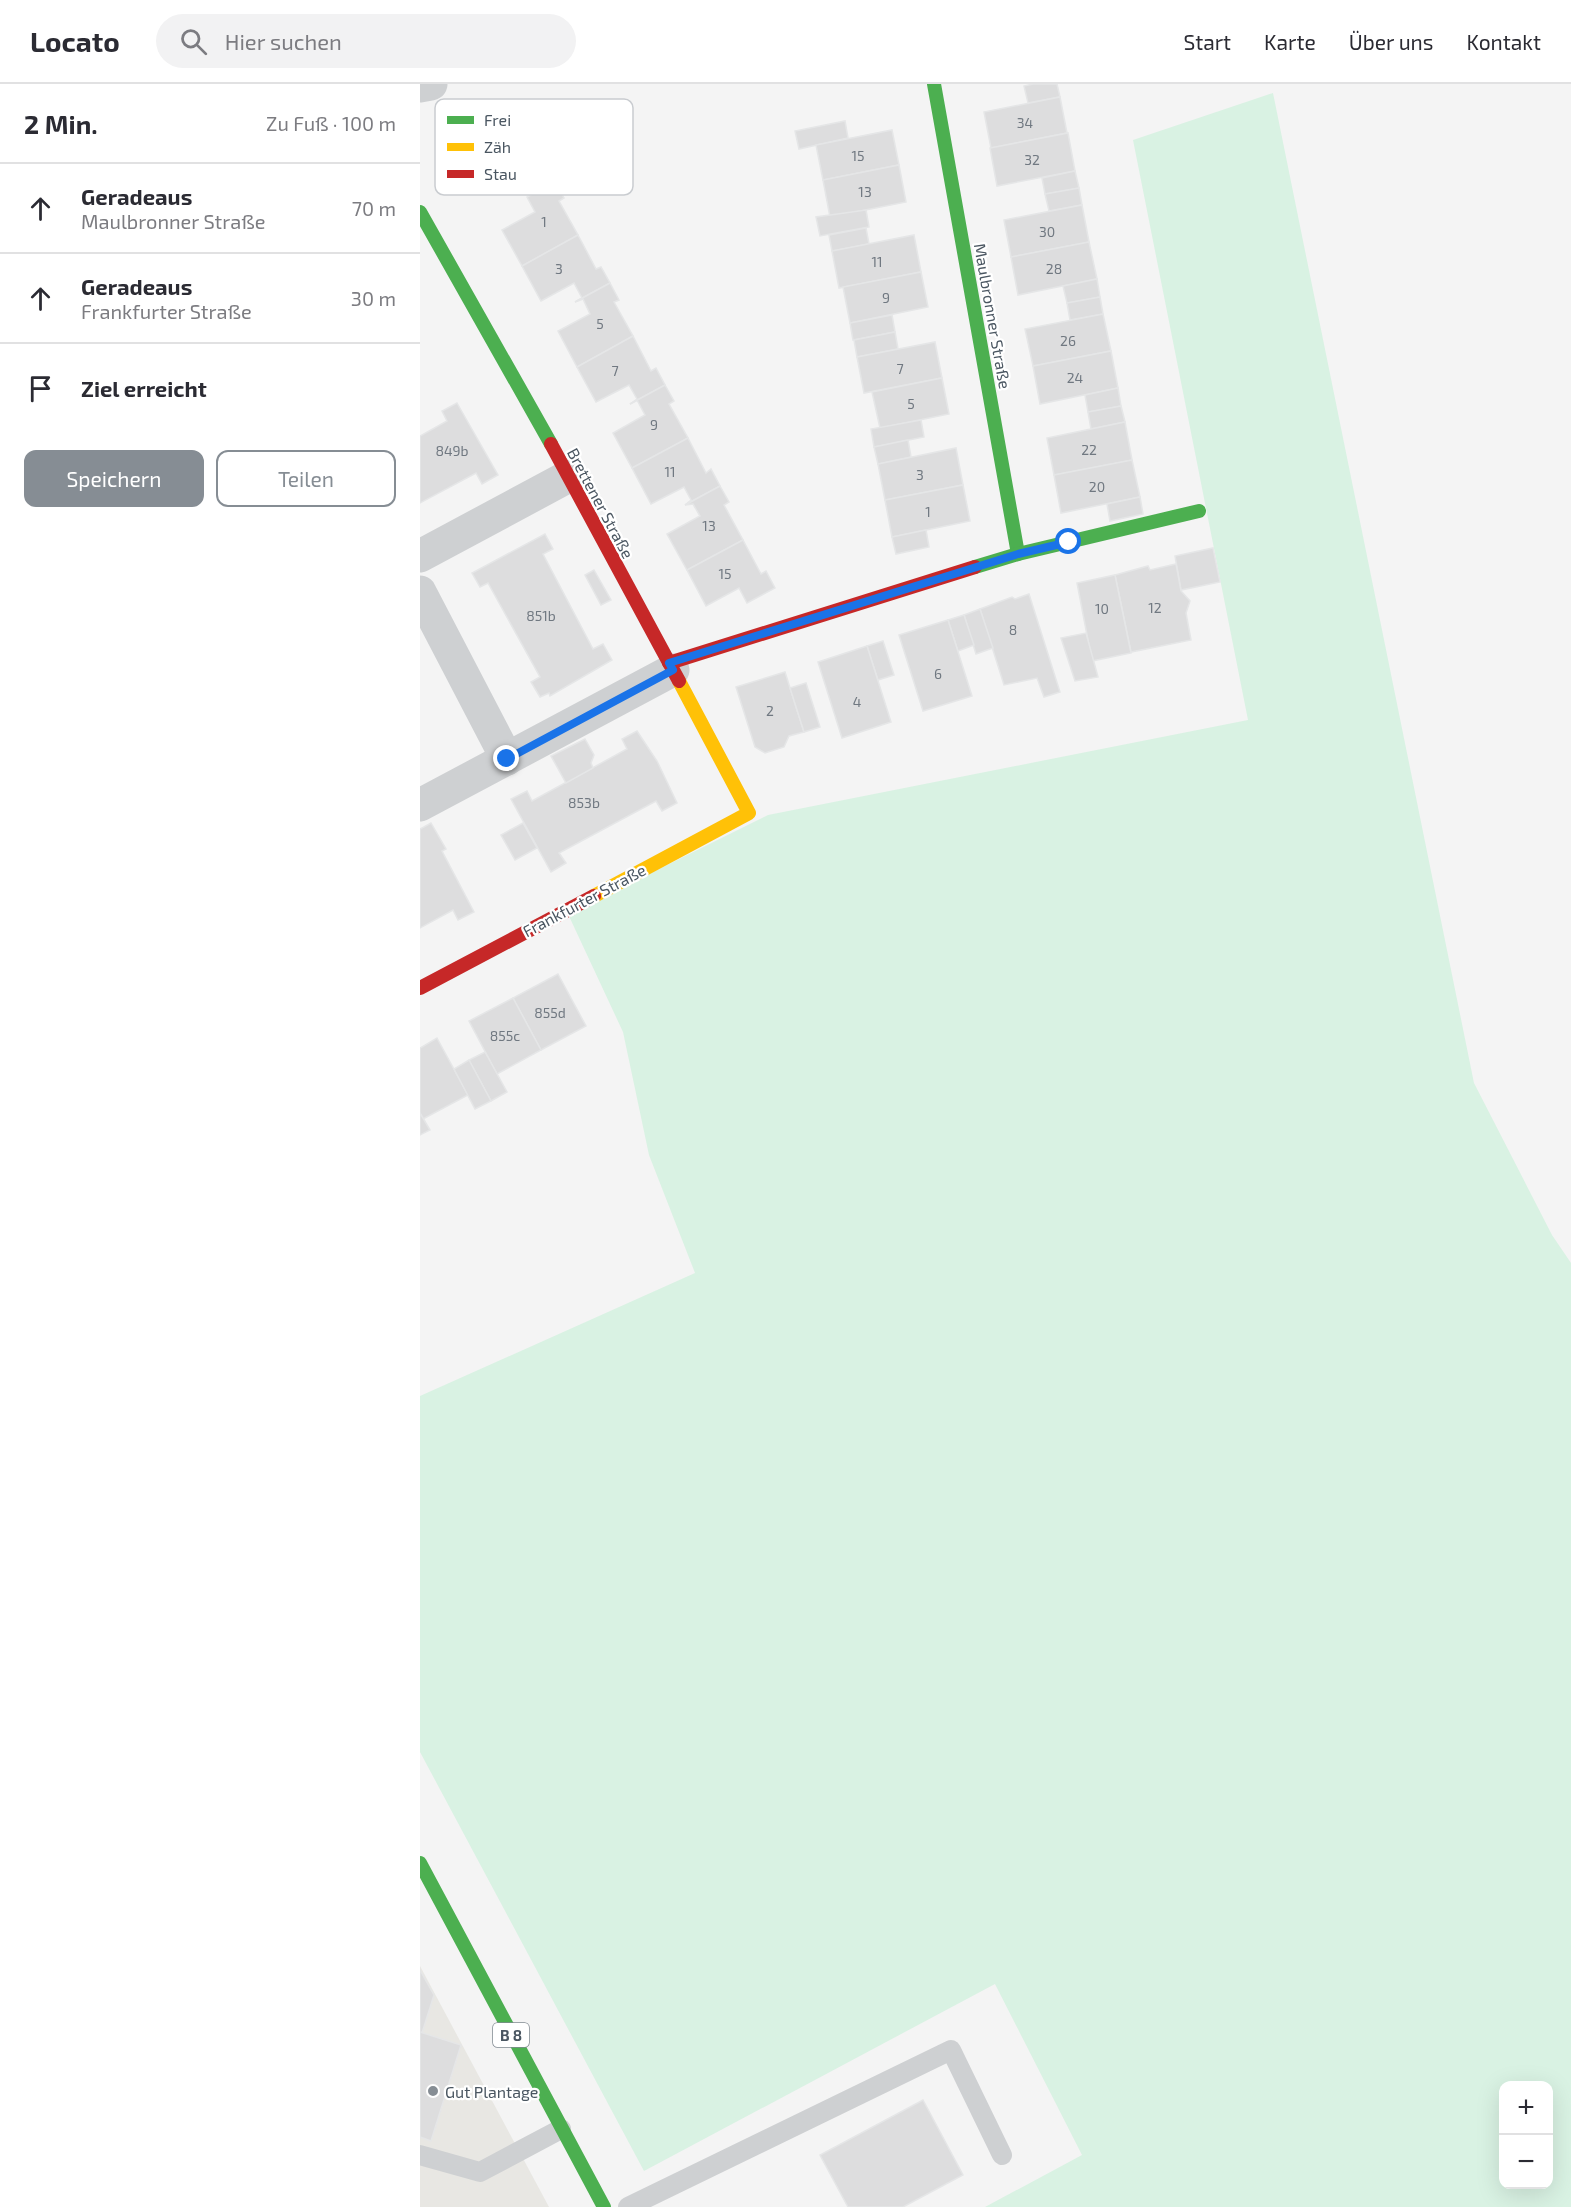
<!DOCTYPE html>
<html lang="de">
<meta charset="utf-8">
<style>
body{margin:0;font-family:"Exo 2",sans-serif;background:#f2f2f3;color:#2b2b33}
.controls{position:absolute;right:18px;bottom:18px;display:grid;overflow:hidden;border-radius:12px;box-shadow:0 6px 24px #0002}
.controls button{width:54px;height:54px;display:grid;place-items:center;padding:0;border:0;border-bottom:2px solid #e1e1e2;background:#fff;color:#2b2b33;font:30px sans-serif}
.stop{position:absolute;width:18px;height:18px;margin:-14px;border:4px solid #1a73e8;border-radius:50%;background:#fff}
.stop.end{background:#1a73e8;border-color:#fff;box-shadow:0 2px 6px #0008}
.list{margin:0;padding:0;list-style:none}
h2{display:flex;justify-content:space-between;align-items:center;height:78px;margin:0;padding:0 24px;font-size:26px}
h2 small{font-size:20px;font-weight:400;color:#7c7c81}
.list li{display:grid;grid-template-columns:39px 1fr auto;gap:18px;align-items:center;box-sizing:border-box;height:90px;padding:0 24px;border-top:2px solid #e1e1e2}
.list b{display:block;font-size:22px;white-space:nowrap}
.list p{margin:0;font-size:20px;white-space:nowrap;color:#7c7c81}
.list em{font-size:20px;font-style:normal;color:#7c7c81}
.actions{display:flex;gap:12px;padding:18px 24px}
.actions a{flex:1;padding:14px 0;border:2px solid #868d94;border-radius:12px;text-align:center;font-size:21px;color:#868d94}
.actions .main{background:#868d94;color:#fff}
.icon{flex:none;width:33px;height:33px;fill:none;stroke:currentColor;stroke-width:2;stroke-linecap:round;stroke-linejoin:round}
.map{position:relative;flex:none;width:1151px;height:2123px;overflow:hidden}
header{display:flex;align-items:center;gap:36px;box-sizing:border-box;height:84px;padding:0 30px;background:#fff;border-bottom:2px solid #e1e1e2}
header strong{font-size:28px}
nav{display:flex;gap:33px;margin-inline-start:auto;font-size:21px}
.search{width:420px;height:54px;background:#f2f2f3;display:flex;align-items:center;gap:15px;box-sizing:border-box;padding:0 21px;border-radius:33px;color:#7c7c81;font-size:22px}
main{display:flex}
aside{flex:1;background:#fff}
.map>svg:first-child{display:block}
.commercial{fill:#e8e7e3}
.green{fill:#d9f2e3;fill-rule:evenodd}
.building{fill:#ddddde;stroke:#e5e6e7;stroke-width:1.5}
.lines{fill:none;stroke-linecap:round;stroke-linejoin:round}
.lane{stroke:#ced0d2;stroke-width:20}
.street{stroke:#ced0d2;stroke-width:33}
.fast{stroke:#4caf50;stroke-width:14}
.slow{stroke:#ffc107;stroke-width:14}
.jam{stroke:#c62828;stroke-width:14}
.route{stroke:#1a73e8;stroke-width:8}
.poi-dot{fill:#868d94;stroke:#fff;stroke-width:2}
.labels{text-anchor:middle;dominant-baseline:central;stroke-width:4.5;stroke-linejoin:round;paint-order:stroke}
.number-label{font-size:14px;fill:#707881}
.shield{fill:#fff;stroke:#808990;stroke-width:1.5}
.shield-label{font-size:15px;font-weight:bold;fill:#4a5661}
.street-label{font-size:16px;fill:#4a5661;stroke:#fff}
.poi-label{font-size:16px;fill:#4a5661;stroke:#fff;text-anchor:start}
.key{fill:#fff;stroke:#c9ccd0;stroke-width:1.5}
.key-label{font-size:16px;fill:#4a5661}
</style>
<header>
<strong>Locato</strong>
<div class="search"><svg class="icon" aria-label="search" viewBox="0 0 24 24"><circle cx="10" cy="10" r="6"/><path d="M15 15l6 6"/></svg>Hier suchen</div>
<nav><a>Start</a><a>Karte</a><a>Über uns</a><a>Kontakt</a></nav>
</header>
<main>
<aside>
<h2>2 Min.<small>Zu Fuß · 100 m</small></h2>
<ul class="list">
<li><svg class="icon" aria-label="ahead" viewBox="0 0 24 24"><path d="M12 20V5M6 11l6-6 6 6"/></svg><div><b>Geradeaus</b><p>Maulbronner Straße</p></div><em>70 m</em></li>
<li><svg class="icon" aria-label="ahead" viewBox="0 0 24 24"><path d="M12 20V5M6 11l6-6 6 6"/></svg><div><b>Geradeaus</b><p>Frankfurter Straße</p></div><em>30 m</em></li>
<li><svg class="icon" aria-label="arrive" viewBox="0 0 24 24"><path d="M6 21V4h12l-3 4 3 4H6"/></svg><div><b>Ziel erreicht</b></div></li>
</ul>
<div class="actions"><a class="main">Speichern</a><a>Teilen</a></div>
</aside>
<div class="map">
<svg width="1151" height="2123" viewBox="0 0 1151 2123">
<rect width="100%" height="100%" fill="#f4f4f4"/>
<!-- commercial -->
<path class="commercial" d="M0,1882l129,241h-129z"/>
<!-- green -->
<path class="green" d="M853,9l201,990 78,152 19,28v944h-586l97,-52 -87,-171 -351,187 -224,-419v-356l275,-123 -46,-118 -26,-123 -55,-118 200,-99 480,-95 -115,-580zM1084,2002h44v98h-44z"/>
<!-- building -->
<g class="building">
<path d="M613,0h24l3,13 -32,6 -4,-17z"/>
<path d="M640,13l7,36 -76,15 -7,-36z"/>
<path d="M425,37l3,17 -49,11 -4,-18z"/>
<path d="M472,46l7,35 -76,15 -7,-35z"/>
<path d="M648,49l7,38 -78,15 -7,-38z"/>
<path d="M479,81l7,37 -76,15 -7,-37z"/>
<path d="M655,87l4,17 -34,6 -3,-16z"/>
<path d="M135,98l9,16 -5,3 19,34 -56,31 -20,-36 33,-18 -8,-15z"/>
<path d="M659,104l3,17 -33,6 -4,-17z"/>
<path d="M662,121l7,37 -78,15 -7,-37z"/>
<path d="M446,126l3,17 -49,9 -4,-19z"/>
<path d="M446,144l3,16 -37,7 -3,-16z"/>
<path d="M158,151l18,34 5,-2 9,16 -35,19 7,-4 -8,-15 -33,18 -19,-35z"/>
<path d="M494,151l7,37 -82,16 -7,-37z"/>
<path d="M669,158l8,37 -79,16 -7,-38z"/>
<path d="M501,188l7,35 -78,16 -7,-36z"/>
<path d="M677,195l3,18 -33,6 -4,-17z"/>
<path d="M190,199l9,17 -5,2 19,34 -56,31 -19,-36 32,-17 -7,-15 -8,3z"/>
<path d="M680,213l3,17 -33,6 -3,-17z"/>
<path d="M683,230l8,37 -78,15 -8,-37z"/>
<path d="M472,231l3,17 -42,8 -3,-17z"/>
<path d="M475,248l3,17 -41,8 -3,-17z"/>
<path d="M213,252l18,35 5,-3 9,17 -35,19 7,-5 -8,-14 -33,17 -19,-35z"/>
<path d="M515,258l7,36 -78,15 -7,-36z"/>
<path d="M691,267l7,37 -78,16 -7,-38z"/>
<path d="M522,294l7,36 -69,14 -8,-36z"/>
<path d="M245,301l9,16 -5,3 19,34 -56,30 -19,-35 32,-18 -8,-15 -7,4z"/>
<path d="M698,304l3,18 -33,6 -3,-17z"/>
<path d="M37,319l41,72 -16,9 -6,-11 -56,30v-67l27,-15 -5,-10z"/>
<path d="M701,322l4,16 -34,7 -3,-17z"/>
<path d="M501,336l3,17 -50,10 -3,-18z"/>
<path d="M705,338l7,38 -78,15 -7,-37z"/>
<path d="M268,354l18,35 5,-4 9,17 -35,19 6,-5 -7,-13 -33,17 -19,-36z"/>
<path d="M488,356l3,17 -33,7 -4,-17z"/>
<path d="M536,364l7,37 -78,15 -7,-36z"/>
<path d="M712,376l8,37 -79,16 -7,-38z"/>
<path d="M543,401l7,36 -78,16 -7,-37z"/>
<path d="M300,402l9,16 -5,3 19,35 -56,30 -20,-36 33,-18 -7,-12 -8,1z"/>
<path d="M720,413l3,17 -33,7 -3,-17z"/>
<path d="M506,446l3,17 -33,7 -4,-17z"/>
<path d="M125,450l8,15 -10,5 50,95 10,-5 9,16 -62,36 -1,-3 -9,4 -9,-15 9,-5 -52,-94 -8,4 -8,-14z"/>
<path d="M323,456l18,34 5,-3 9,17 -28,15 -8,-15 -33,18 -19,-36z"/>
<path d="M793,464l7,34 -39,8 -6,-34z"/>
<path d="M756,480l5,27 9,10 -4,12 5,27 -60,12 -16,-77 33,-9 2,4z"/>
<path d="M174,486l17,30 -10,5 -16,-30z"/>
<path d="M695,491l16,78 -39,8 -15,-78z"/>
<path d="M609,510l31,98 -16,5 -7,-19 -33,7 -24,-76 32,-12 3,2z"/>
<path d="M560,525l13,39 -17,6 -12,-39z"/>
<path d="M544,531l10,30 -16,6 -10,-31z"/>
<path d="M528,536l24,76 -49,15 -24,-76z"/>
<path d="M666,549l12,44 -23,4 -14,-43z"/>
<path d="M463,557l11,34 -16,5 -11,-34z"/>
<path d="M447,562l24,76 -49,16 -24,-76z"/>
<path d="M365,588l19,60 -15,4 -5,11 -19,6 -10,-6 -19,-60z"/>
<path d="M386,599l14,44 -16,5 -14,-44z"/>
<path d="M217,647l20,30 20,42 -15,8 -6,-10 -97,52 7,10 -15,9 -40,-73 16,-8 5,10 95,-52 -5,-10z"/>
<path d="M165,655l9,16 -3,8 2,5 -27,15 -15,-27z"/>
<path d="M11,739l15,26 -4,2 32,61 -16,8 -5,-10 -33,18v-99z"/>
<path d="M103,739l14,25 -22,12 -14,-25z"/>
<path d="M138,890l28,52 -45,24 -28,-52z"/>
<path d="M93,914l28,52 -44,24 -28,-53z"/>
<path d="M17,954l31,57 -45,24 -3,-6v-65z"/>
<path d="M65,968l22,40 -16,9 -22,-41z"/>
<path d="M49,976l22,41 -16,8 -21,-40z"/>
<path d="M0,1029l10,17 -10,5z"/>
<path d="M0,1886l14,25 -12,38 -2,-1z"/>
<path d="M0,1948l41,13 -30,96 -11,-4z"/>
<path d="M503,2016l40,75 -60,32h-55l-28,-52z"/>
</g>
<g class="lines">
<!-- lane -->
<g class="lane">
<path d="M0,2071l60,17 81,-43"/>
<path d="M208,2123l323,-157 51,105"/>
</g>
<!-- street -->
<g class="street">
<path d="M0,2l11,-2"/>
<path d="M0,472l149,-80"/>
<path d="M0,508l87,167"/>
<path d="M0,721l253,-135"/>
</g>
<!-- fast -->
<g class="fast">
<path d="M514,0l84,470"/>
<path d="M0,128l131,232"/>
<path d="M555,483l43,-13 181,-43"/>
<path d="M0,1779l184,344"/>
</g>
<!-- slow -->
<path class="slow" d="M174,812l155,-83 -70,-132"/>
<!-- jam -->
<g class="jam">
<path d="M131,360l128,237"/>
<path d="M249,579l306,-96"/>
<path d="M0,904l174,-92"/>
</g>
</g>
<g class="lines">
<!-- route -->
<path class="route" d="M87,675l166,-89 -4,-7 349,-109 51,-12"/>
</g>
<!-- markers -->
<circle class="poi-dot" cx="13" cy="2007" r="6"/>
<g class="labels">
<!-- number labels -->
<g class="number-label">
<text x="605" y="38">34</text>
<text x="438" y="71">15</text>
<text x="612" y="75">32</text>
<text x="445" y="107">13</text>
<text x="124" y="137">1</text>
<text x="627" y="147">30</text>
<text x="457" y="177">11</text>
<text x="139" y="184">3</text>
<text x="634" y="184">28</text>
<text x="466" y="213">9</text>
<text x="180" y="239">5</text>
<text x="648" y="256">26</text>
<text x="480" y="284">7</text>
<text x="195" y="286">7</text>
<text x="655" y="293">24</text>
<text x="491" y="319">5</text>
<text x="234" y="340">9</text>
<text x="669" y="365">22</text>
<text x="32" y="366">849b</text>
<text x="250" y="387">11</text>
<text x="500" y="390">3</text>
<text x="677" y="402">20</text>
<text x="508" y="427">1</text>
<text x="289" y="441">13</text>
<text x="305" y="489">15</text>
<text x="735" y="523">12</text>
<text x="682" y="524">10</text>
<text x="121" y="531">851b</text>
<text x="593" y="545">8</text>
<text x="518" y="589">6</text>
<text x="437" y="617">4</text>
<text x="350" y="626">2</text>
<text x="164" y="718">853b</text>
<text x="130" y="928">855d</text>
<text x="85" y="951">855c</text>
</g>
<!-- shield labels -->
<rect class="shield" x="73" y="1939" width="36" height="24" rx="4.5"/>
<g class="shield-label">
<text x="91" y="1951">B 8</text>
</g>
<!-- street labels -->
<g class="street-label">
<text transform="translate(573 232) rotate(80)">Maulbronner Straße</text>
<text transform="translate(181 419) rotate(62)">Brettener Straße</text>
<text transform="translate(164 816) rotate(-28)">Frankfurter Straße</text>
</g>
<!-- poi labels -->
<g class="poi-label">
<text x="25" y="2007">Gut Plantage</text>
</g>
</g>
<!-- legend -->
<rect x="15" y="15" width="198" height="96" rx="9" class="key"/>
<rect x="27" y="32" width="27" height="8" fill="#4caf50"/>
<rect x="27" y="59" width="27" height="8" fill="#ffc107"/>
<rect x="27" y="86" width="27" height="8" fill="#c62828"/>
<g class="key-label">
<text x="64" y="42">Frei</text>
<text x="64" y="69">Zäh</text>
<text x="64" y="96">Stau</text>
</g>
</svg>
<div class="controls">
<button>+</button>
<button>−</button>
</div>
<div class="stop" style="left:649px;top:458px"></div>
<div class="stop end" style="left:87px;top:675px"></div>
</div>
</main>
